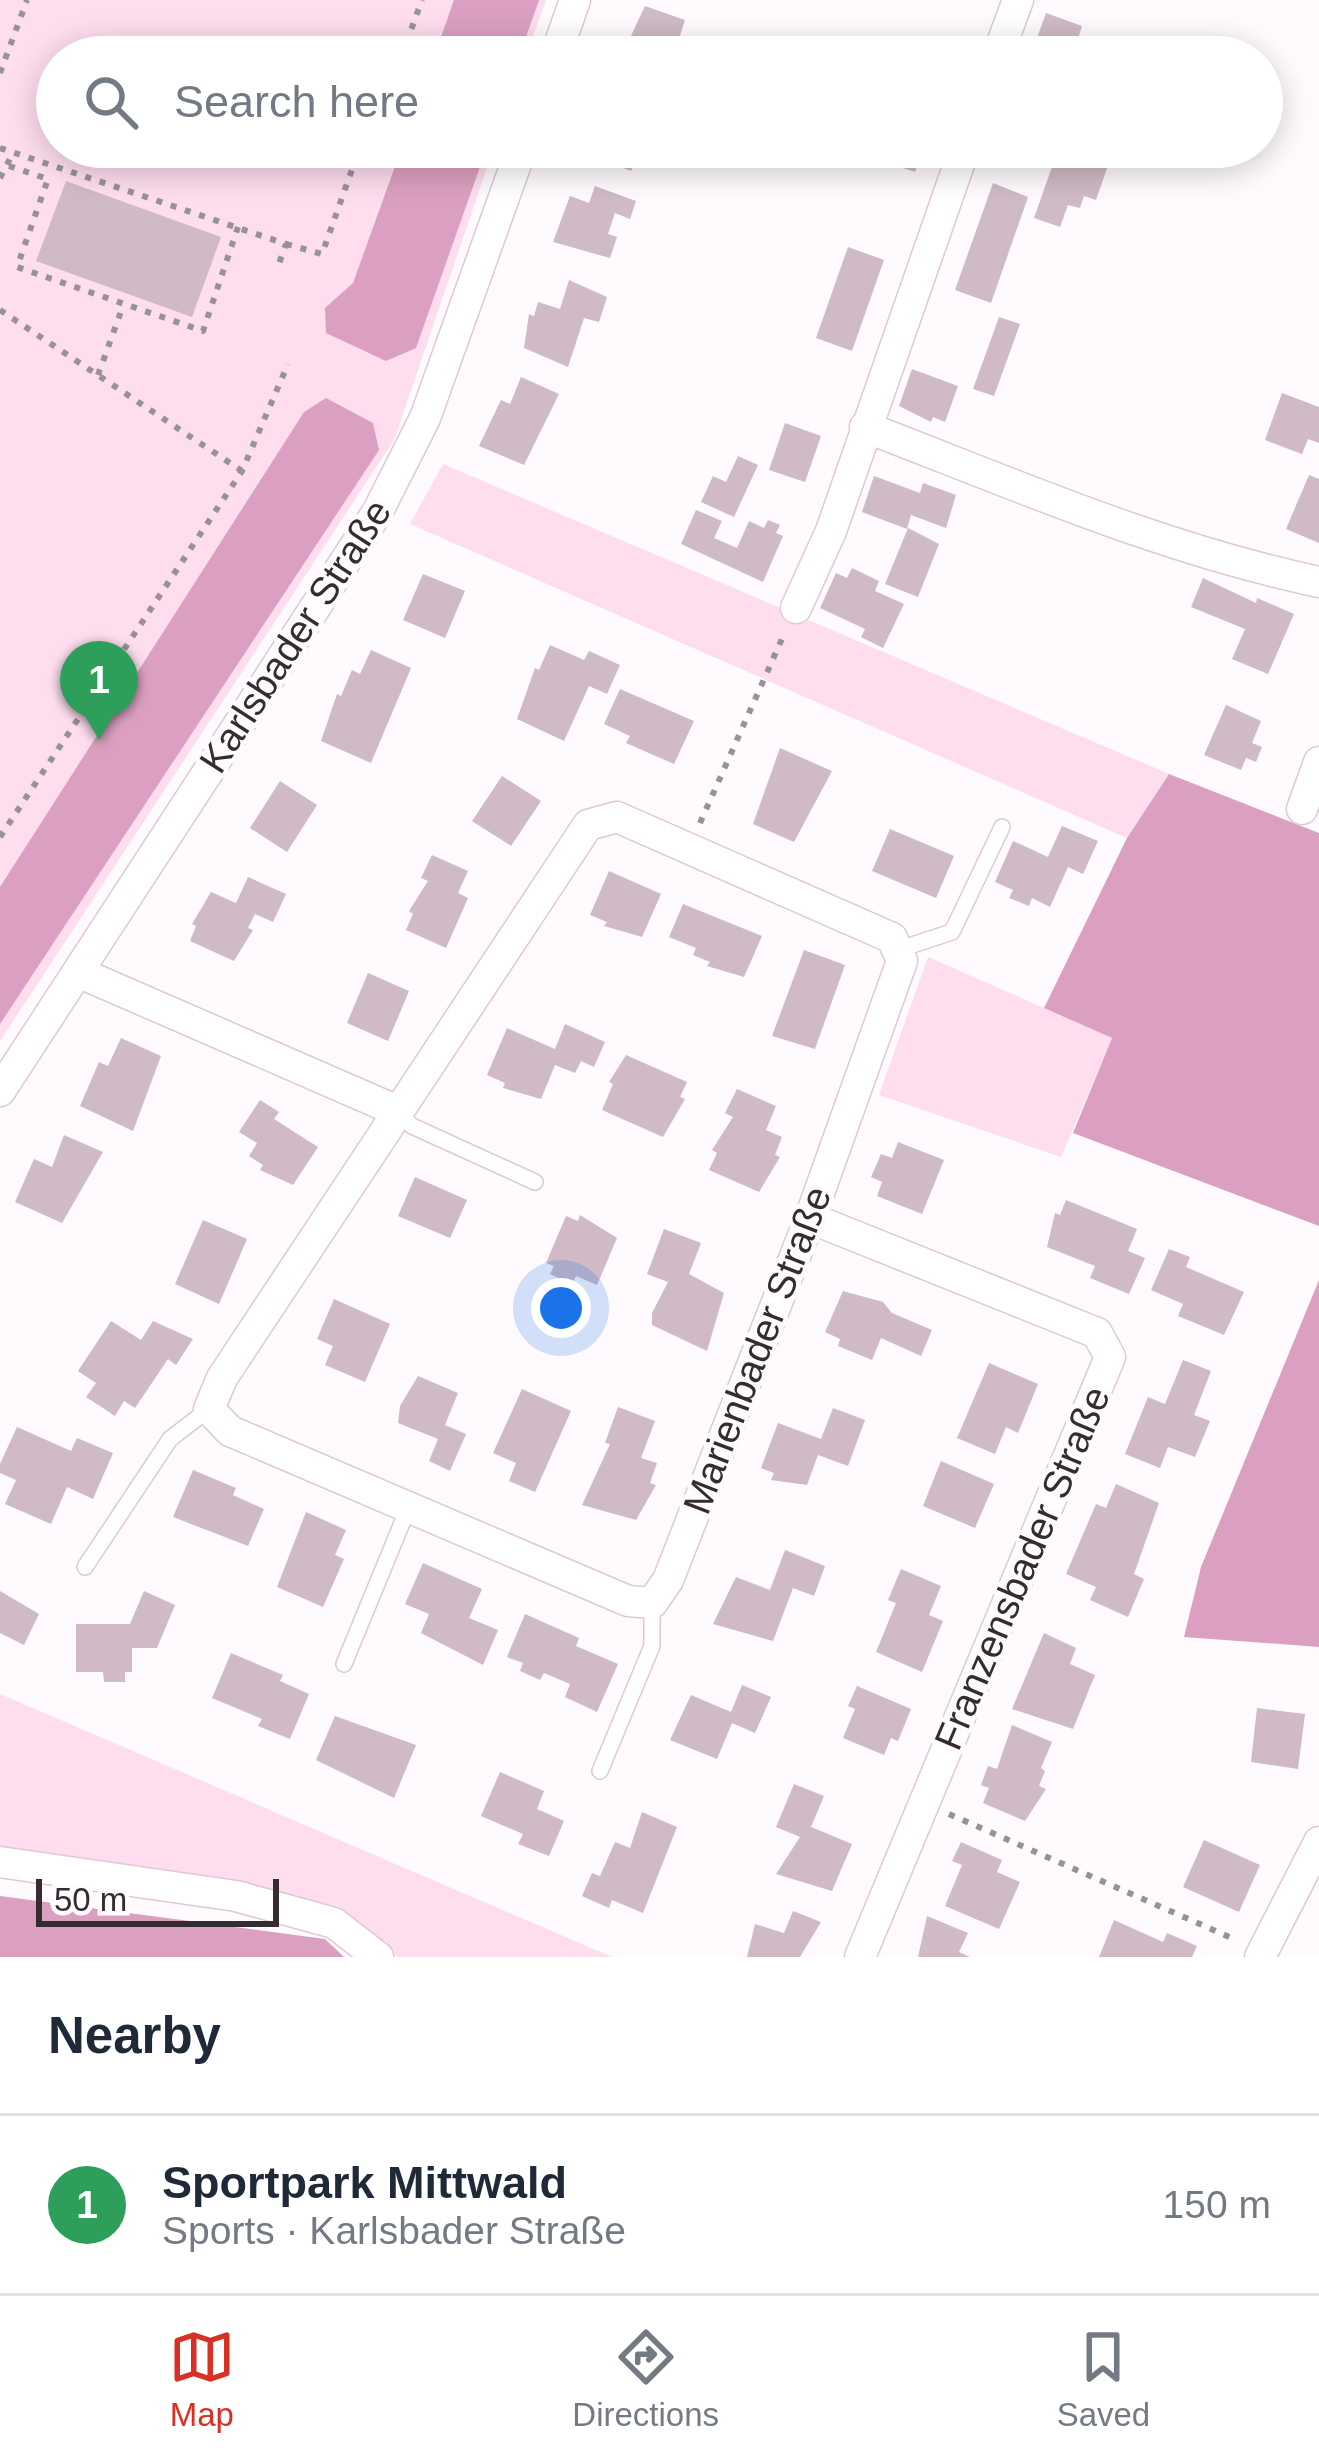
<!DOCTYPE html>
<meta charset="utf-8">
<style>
body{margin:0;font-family:Helvetica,sans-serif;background:#f2f2f3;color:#1f2937}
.scale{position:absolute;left:36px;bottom:30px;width:243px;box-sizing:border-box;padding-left:12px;border:6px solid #342c30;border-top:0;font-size:33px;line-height:42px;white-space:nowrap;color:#342c30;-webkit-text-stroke:9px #fffafd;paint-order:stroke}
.you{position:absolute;left:561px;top:1308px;width:42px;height:42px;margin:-30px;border:9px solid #fff;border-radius:50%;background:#1a73e8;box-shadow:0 0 0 18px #1a73e833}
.badge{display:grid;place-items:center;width:78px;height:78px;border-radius:50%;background:#d93025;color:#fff;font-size:39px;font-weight:700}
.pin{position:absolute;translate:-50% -99px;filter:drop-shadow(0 3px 6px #0008)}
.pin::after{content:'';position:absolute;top:63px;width:42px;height:36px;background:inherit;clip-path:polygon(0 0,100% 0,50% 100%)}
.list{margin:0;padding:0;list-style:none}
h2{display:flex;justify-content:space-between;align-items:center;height:156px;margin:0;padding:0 48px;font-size:51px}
h2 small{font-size:39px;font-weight:400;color:#747a83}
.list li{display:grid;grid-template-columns:78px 1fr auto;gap:36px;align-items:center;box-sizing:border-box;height:180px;padding:0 48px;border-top:3px solid #e0e1e3}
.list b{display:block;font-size:45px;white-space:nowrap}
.list p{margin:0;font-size:39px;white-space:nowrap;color:#747a83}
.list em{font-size:39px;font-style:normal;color:#747a83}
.icon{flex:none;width:66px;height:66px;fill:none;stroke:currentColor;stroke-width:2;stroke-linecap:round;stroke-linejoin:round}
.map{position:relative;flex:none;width:1319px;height:1957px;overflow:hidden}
.search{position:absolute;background:#fff;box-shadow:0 6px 30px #0003;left:36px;right:36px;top:36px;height:132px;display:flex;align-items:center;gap:30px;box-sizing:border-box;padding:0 42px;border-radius:66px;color:#747a83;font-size:45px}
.sheet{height:336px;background:#fff}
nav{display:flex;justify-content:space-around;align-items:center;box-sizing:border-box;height:168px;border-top:3px solid #e0e1e3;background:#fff;font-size:33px;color:#747a83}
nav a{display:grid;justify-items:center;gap:6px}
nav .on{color:#d93025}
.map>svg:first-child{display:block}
.green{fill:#fdddee}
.forest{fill:#dba0c1}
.building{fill:#cfbac5}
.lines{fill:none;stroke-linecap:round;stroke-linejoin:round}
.lane-casing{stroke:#dec9d4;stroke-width:18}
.street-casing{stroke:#dec9d4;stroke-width:33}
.path{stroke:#989295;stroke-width:6;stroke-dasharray:6 9;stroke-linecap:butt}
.lane{stroke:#fff;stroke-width:15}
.street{stroke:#fff;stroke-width:30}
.labels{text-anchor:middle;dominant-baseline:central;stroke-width:10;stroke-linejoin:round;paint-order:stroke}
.street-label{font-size:39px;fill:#342c30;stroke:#fffafd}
</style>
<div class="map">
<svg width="1319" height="1957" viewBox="0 0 1319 1957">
<rect width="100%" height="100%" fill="#fffafd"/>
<!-- green -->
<g class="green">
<path d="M0,0h546l-20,57h-469v90h437l-100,293 -394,601z"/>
<path d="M443,464l726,310 -42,64 -717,-314z"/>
<path d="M928,957l184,81 -51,119 -182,-62z"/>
<path d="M0,1694l612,263h-214l-60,-51 -338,-59z"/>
</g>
<!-- forest -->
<g class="forest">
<path d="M454,0h85l-20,57h-85z"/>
<path d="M402,147h85l-71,201 -30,13 -60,-28 -1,-25 28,-25z"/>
<path d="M326,398l47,25 6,27 -379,574v-137l304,-475z"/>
<path d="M1169,774l150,59v393l-246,-93 39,-95 -68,-30 83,-170z"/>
<path d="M1319,1280v367l-135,-10 17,-70z"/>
<path d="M0,1896l325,43 19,18h-344z"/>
</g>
<!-- building -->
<g class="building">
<path d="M645,6l40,14 -8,25 -9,12h-47z"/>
<path d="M1046,13l36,13 -4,13 11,3 -5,15h-54z"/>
<path d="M588,147h52l-9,24 -46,-17z"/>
<path d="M884,147h40l-9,25 -36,-12z"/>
<path d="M1059,147h41l-2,6 13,4 -15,43 -12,-4 -4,12 -12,-3 -8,22 -26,-9z"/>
<path d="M66,181l155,56 -29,80 -156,-56z"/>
<path d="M993,183l35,14 -37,106 -36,-13z"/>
<path d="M595,186l41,15 -6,18 -15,-6 -7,21 9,3 -7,21 -57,-16 17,-46 19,7z"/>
<path d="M848,247l36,13 -32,91 -36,-13z"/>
<path d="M569,280l38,17 -8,25 -15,-4 -16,49 -44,-19 5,-34 5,2 4,-14 22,7z"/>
<path d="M999,317l21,7 -26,72 -21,-7z"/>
<path d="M912,369l46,17 -13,36 -12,-5 -2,5 -32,-16z"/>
<path d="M521,377l38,17 -35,71 -45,-19 22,-46 9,4z"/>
<path d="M1282,393l37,14v36l-11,-4 -6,15 -37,-14z"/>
<path d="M785,423l36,13 -16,46 -36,-12z"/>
<path d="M738,456l20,9 -24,52 -33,-15 12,-26 13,6z"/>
<path d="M1309,475l10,4v64l-33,-14z"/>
<path d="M874,476l46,17 3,-10 33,12 -10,33 -35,-13 -4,14 -45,-17z"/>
<path d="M696,510l26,11 -8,17 23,10 12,-27 15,7 4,-8 12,5 -4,8 7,3 -20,46 -82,-38z"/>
<path d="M908,528l31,16 -21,53 -33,-13z"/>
<path d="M852,568l27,13 -4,10 29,13 -21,44 -22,-11 4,-8 -45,-21 16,-35 11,5z"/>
<path d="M423,574l42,17 -20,47 -42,-18z"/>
<path d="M1203,578l53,25 1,-5 37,16 -26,60 -36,-15 13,-30 -54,-22z"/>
<path d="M550,645l34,15 5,-9 31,14 -13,29 -18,-8 -25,55 -47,-22 18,-51 4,2z"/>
<path d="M371,650l40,18 -40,95 -50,-22 16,-47 4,2 11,-26 8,4z"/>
<path d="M620,689l74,32 -20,43 -48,-21 4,-7 -26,-12z"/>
<path d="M1226,705l35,16 -9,22 10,4 -6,15 -10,-4 -5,12 -37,-15z"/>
<path d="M780,748l52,23 -38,71 -41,-18z"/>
<path d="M502,776l39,25 -30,45 -39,-25z"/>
<path d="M280,781l37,24 -30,47 -37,-24z"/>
<path d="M1062,826l36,15 -15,33 -15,-7 -18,40 -18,-9 -3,8 -20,-8 4,-8 -18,-8 18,-41 35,16z"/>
<path d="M890,829l64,27 -18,42 -64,-27z"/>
<path d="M432,855l36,16 -10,22 10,5 -22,50 -40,-18 7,-16 -4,-3 19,-30 -7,-3z"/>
<path d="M609,871l52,23 -19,43 -38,-11 3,-4 -17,-7z"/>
<path d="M248,877l38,17 -13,28 -18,-8 -7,14 5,2 -19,31 -44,-20 6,-15 -4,-2 19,-32 25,11z"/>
<path d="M683,904l79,32 -18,41 -37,-11 3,-4 -17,-7 3,-7 -27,-11z"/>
<path d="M804,950l41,15 -30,84 -43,-13z"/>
<path d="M368,973l41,18 -21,50 -41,-18z"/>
<path d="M565,1024l40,18 -11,25 -13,-6 -6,12 -20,-8 -14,34 -38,-11 2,-5 -18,-8 20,-47 48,21z"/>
<path d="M121,1038l40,18 -28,75 -53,-25 19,-44 9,4z"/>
<path d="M626,1055l61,27 -7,15 5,2 -22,38 -61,-27 11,-26 -4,-2z"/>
<path d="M737,1089l39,17 -10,24 16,7 -7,18 5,2 -21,35 -50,-22 8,-17 -5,-3 21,-33 -8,-4z"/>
<path d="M260,1100l19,12 -5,7 44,28 -25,38 -33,-15 3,-5 -14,-9 8,-13 -18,-11z"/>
<path d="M64,1135l39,17 -41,71 -47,-21 19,-43 18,8z"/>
<path d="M898,1142l46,18 -22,54 -45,-18 5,-14 -11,-5 10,-23 11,4z"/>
<path d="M415,1177l52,23 -17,38 -52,-22z"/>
<path d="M1066,1200l71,29 -9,22 17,7 -16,36 -39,-16 5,-12 -48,-19 8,-34 5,2z"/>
<path d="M580,1215l37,23 -20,47 -21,-9 -4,9 -22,-11 4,-8 -8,-3 20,-47 12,5z"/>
<path d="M203,1220l44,19 -28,65 -44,-20z"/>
<path d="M664,1229l37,14 -12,31 35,19 -17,58 -55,-26v-12l16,-31 -21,-8z"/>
<path d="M1169,1249l21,8 -4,10 58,25 -20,43 -46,-19 5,-12 -32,-14z"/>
<path d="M843,1291l40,11 9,11 40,17 -11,26 -40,-18 -9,22 -34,-14 2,-7 -15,-7z"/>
<path d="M334,1299l56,25 -25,58 -40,-17 8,-19 -16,-7z"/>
<path d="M111,1321l30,19 12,-19 40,18 -17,26 -8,-6 -33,49 -11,-7 -9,15 -29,-19 10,-14 -18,-12z"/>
<path d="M1183,1360l28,11 -17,44 16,6 -15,36 -27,-10 -8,21 -35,-14 23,-57 17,7z"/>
<path d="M989,1363l49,21 -20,49 -12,-6 -11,27 -38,-16z"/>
<path d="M418,1376l40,17 -13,32 21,9 -16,37 -21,-10 9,-22 -40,-16 2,-17z"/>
<path d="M522,1389l49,22 -36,81 -26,-11 7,-18 -23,-10z"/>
<path d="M618,1407l37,14 -14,37 16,5 -7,20 6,2 -20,35 -54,-15 28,-61 -5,-1z"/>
<path d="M833,1408l32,12 -17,46 -30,-11 -11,30 -36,-5 3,-7 -13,-5 17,-45 43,16z"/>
<path d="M17,1427l54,24 6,-13 36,15 -20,46 -26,-12 -16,37 -46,-20 11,-24 -16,-7v-9z"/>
<path d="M941,1461l53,23 -19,44 -52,-22z"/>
<path d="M193,1470l43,18 -3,7 31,14 -16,37 -75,-29z"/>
<path d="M1116,1484l43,19 -25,71 10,5 -16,38 -38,-17 6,-13 -30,-13 30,-70 10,4z"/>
<path d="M306,1512l40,18 -11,25 9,4 -21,48 -46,-20z"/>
<path d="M785,1550l40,16 -11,30 -21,-8 -20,53 -60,-17 23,-47 34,13z"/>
<path d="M423,1563l59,26 -13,29 29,12 -15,35 -62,-32 8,-19 -24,-10z"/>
<path d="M901,1569l40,17 -12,29 14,6 -21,51 -46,-20 20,-49 -8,-3z"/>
<path d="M0,1591l39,23 -15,31 -24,-12z"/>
<path d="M144,1591l31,14 -18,43h-25v24h-7v10h-21l-1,-10h-27v-48h54z"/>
<path d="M525,1614l54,24 -3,8 42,18 -21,48 -32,-15 5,-13 -26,-11 -4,7 -20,-9 3,-8 -16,-6z"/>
<path d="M1044,1633l32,15 -6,16 25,11 -22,54 -61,-20z"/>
<path d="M231,1653l52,22 -3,6 29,13 -19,45 -32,-13 4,-7 -50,-21z"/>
<path d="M742,1685l29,12 -16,36 -23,-10 -15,36 -47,-19 21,-45 40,17z"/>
<path d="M857,1686l54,23 -13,32 -7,-3 -7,17 -41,-17 12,-29 -7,-3z"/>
<path d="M1257,1708l48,6 -7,55 -47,-7z"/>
<path d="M335,1716l81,29 -22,53 -78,-38z"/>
<path d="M1012,1725l40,17 -11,26 4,3 -6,15 7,3 -21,32 -42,-18 6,-15 -8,-3 7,-19 9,3z"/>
<path d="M500,1772l44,19 -7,18 27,12 -15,35 -31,-12 5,-10 -42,-18z"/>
<path d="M794,1784l30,12 -13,31 41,17 -20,47 -56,-17 24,-37 -24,-10z"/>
<path d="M642,1812l35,15 -34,86 -31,-13 -3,8 -27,-12 10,-23 8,3 15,-34 15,6z"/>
<path d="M1204,1840l56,25 -21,47 -56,-25z"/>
<path d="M961,1842l41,18 -5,12 23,10 -21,47 -54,-23 17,-41 -10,-4z"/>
<path d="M793,1911l28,11 -21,35h-53l8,-33 29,9z"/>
<path d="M927,1916l41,17 -9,19 11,5h-52z"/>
<path d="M1114,1920l49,22 4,-9 30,13 -5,11h-93z"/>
</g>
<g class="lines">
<!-- lane casing -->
<g class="lane-casing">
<g id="lane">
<path d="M897,950l55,-18 50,-105"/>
<path d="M395,1110l17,16 123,56"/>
<path d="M85,1567l85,-128 39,-30"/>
<path d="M344,1664l65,-158"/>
<path d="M600,1771l52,-125v-43"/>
</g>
</g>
<!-- street casing -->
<g class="street-casing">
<g id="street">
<path d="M555,57l20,-57"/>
<path d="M997,57l21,-57"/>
<path d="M865,427c149,57 297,122 454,155"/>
<path d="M796,608l35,-77 134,-384"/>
<path d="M1302,809l17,-47"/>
<path d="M617,817l275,121 10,23 -92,257 -142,362 -16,23 -24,-2 -398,-170 -21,-22 13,-31 366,-553z"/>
<path d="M78,972l317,138"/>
<path d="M0,1091l378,-580 47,-93 97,-271"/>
<path d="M810,1218l287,115 13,24 -250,600"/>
<path d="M0,1862l236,34 98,27 44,34"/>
<path d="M1260,1957l59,-115"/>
</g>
</g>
<!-- path -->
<g class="path">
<path d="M401,57l21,-57"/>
<path d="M0,73l27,-73"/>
<path d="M0,148l286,96 -9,25"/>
<path d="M9,166l39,13 -31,88 186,64 35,-104"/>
<path d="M0,178l13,-25"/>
<path d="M286,244l36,10 38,-107"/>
<path d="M0,310l242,161"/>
<path d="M98,375l25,-69"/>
<path d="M700,823l85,-191"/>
<path d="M0,837l242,-366 46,-107"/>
<path d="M949,1814l285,125"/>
</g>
<!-- lane -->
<use href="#lane" class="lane"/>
<!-- street -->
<use href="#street" class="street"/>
</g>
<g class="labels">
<!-- street labels -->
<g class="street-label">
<text transform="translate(295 636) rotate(-57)">Karlsbader Straße</text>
<text transform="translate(757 1350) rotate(-69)">Marienbader Straße</text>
<text transform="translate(1022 1568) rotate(-67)">Franzensbader Straße</text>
</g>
</g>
</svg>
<div class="scale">50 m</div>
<div class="you"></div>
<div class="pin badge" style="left:99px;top:740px;background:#2e9e5b">1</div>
<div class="search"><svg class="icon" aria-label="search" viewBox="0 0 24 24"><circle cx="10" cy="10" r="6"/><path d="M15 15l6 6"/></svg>Search here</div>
</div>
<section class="sheet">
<h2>Nearby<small></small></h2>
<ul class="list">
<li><span class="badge" style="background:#2e9e5b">1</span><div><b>Sportpark Mittwald</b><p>Sports · Karlsbader Straße</p></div><em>150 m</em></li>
</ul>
</section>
<nav>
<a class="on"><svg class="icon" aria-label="map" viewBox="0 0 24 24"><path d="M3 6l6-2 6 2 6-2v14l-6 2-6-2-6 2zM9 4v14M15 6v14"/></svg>Map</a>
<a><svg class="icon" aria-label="directions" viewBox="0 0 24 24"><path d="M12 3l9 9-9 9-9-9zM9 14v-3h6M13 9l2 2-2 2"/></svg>Directions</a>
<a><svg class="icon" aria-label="saved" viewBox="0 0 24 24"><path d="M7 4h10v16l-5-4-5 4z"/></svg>Saved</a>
</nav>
